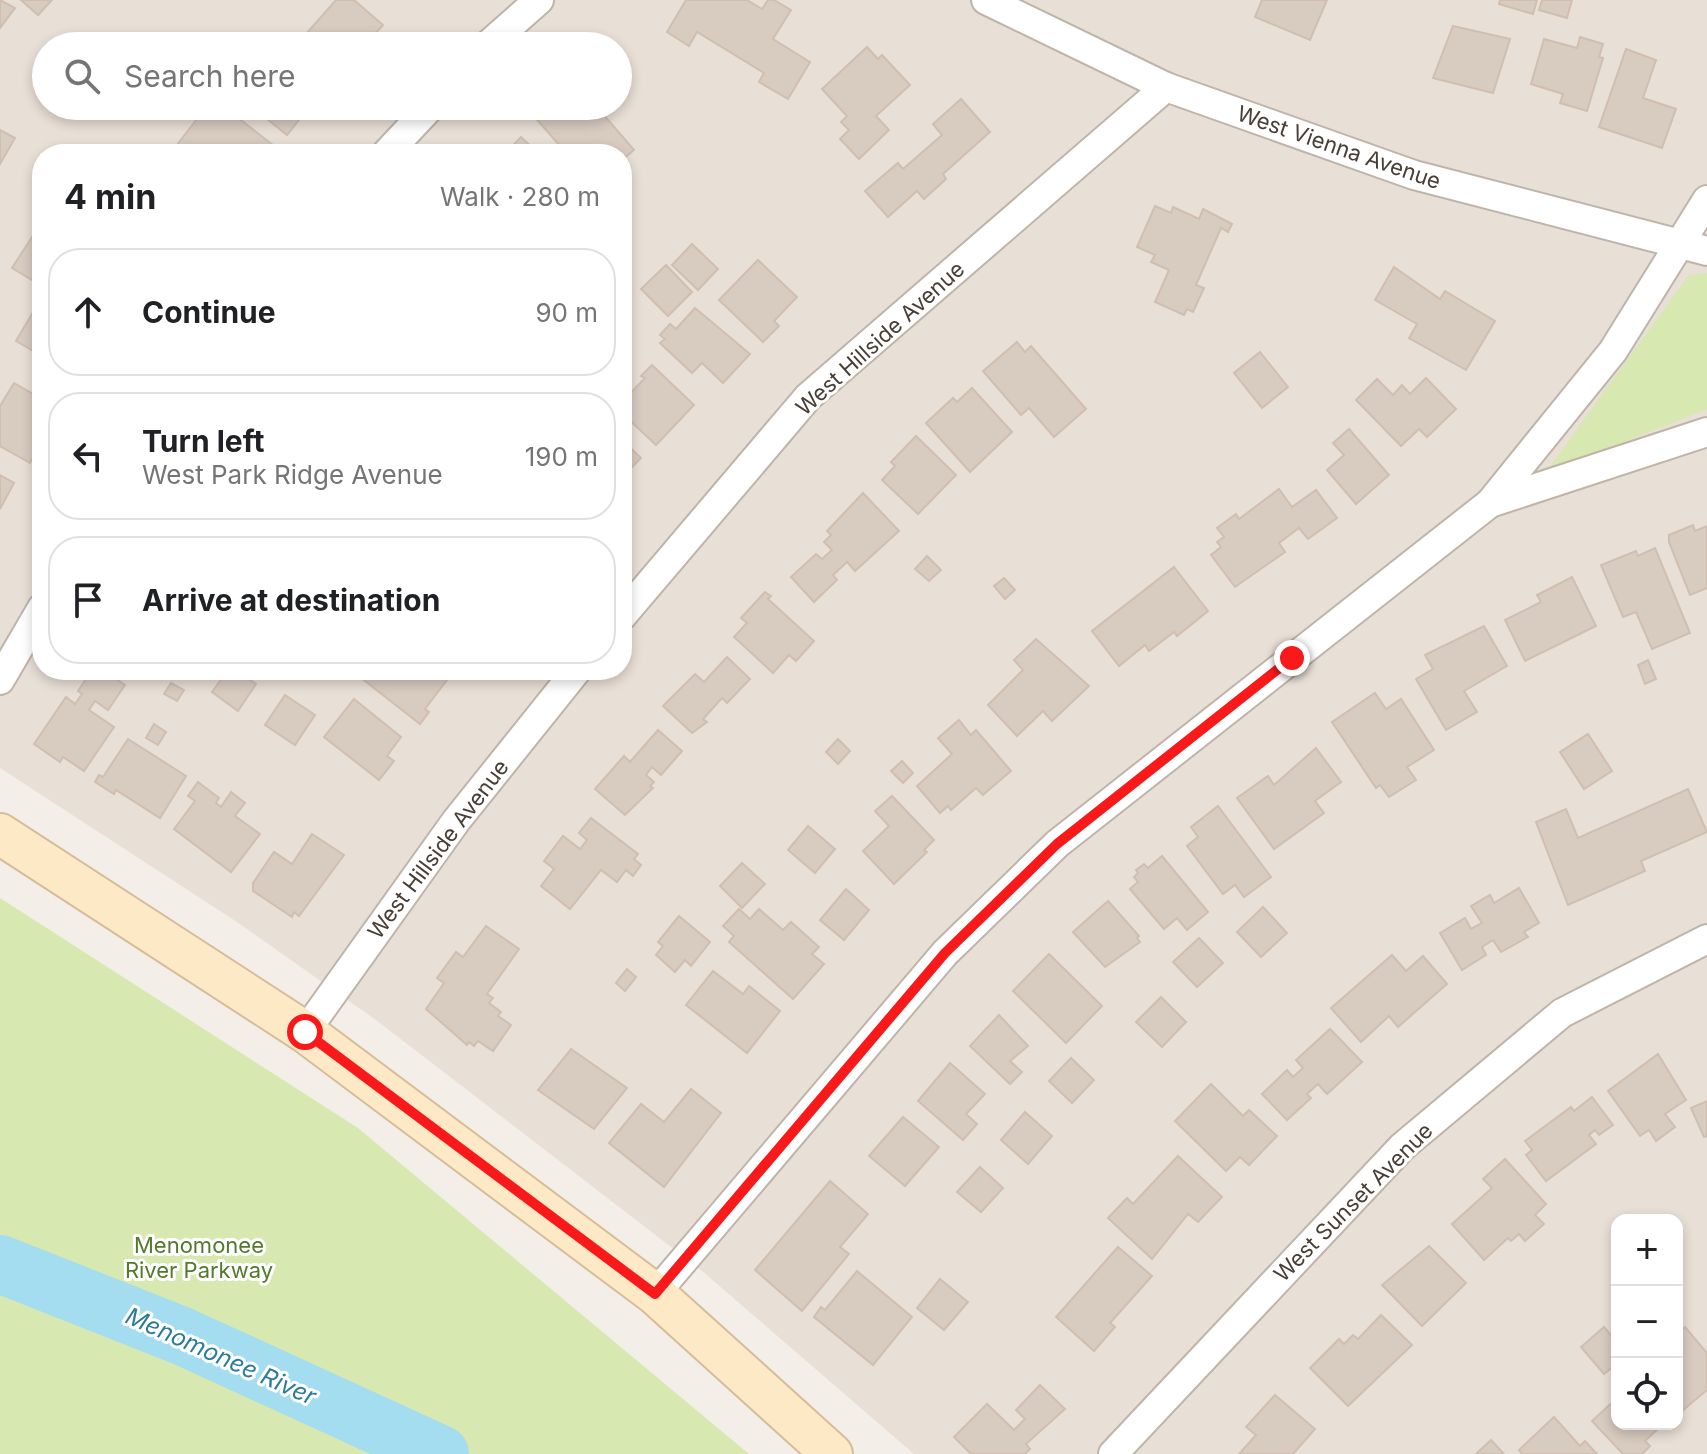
<!DOCTYPE html>
<meta charset="utf-8">
<style>
body{margin:0;font-family:Inter,sans-serif;background:#f6f6f6;color:#202124}
.controls{position:absolute;right:24px;bottom:24px;display:grid;overflow:hidden;border-radius:16px;box-shadow:0 4px 12px #0003}
.controls button{width:72px;height:72px;display:grid;place-items:center;padding:0;border:0;border-bottom:2px solid #e0e0e0;background:#fff;color:#202124;font:40px sans-serif}
.stop{position:absolute;width:24px;height:24px;margin:-18px;border:6px solid #f81a1a;border-radius:50%;background:#fff}
.stop.end{background:#f81a1a;border-color:#fff;box-shadow:0 2px 8px #0008}
.list{margin:0;padding:0;list-style:none}
h2{display:flex;justify-content:space-between;align-items:center;height:104px;margin:0;padding:0 32px;font-size:34px}
h2 small{font-size:26px;font-weight:400;color:#757577}
.list li{display:grid;grid-template-columns:52px 1fr auto;gap:24px;align-items:center;box-sizing:border-box;height:128px;margin:0 16px 16px;padding:0 16px;border:2px solid #e0e0e0;border-radius:32px}
.list b{display:block;font-size:30px;white-space:nowrap}
.list p{margin:0;font-size:26px;white-space:nowrap;color:#757577}
.list em{font-size:26px;font-style:normal;color:#757577}
.icon{flex:none;width:44px;height:44px;fill:none;stroke:currentColor;stroke-width:2;stroke-linecap:round;stroke-linejoin:round}
.map{position:relative;flex:none;width:1707px;height:1454px;overflow:hidden}
.search{position:absolute;background:#fff;box-shadow:0 4px 12px #0003;left:32px;top:32px;width:600px;height:88px;display:flex;align-items:center;gap:20px;box-sizing:border-box;padding:0 28px;border-radius:44px;color:#757577;font-size:30px}
.panel{position:absolute;background:#fff;box-shadow:0 4px 12px #0003;left:32px;top:144px;width:600px;height:536px;border-radius:32px}
.map>svg:first-child{display:block}
.residential{fill:#e8dfd6;fill-rule:evenodd}
.green{fill:#d7e8b1}
.lines{fill:none;stroke-linecap:round;stroke-linejoin:round}
.river{stroke:#a4dcf0;stroke-width:58}
.building{fill:#d8cbc0;stroke:#d0bfb0;stroke-width:2}
.street-casing{stroke:#bfb4aa;stroke-width:32}
.secondary-casing{stroke:#d6bd9a;stroke-width:44}
.street{stroke:#fff;stroke-width:28}
.secondary{stroke:#fee9c7;stroke-width:40}
.route{stroke:#f81a1a;stroke-width:10}
.labels{text-anchor:middle;dominant-baseline:central;stroke-width:6;stroke-linejoin:round;paint-order:stroke}
.street-label{font-size:22px;fill:#473e36;stroke:#fff}
.park-label{font-size:22px;fill:#53792a;stroke:#fff}
.water-label{font-size:24px;font-style:italic;fill:#2b7c9b;stroke:#fff}
</style>
<div class="map">
<svg width="1707" height="1454" viewBox="0 0 1707 1454">
<rect width="100%" height="100%" fill="#f4eee8"/>
<!-- residential -->
<path class="residential" d="M0,0h1707v1454h-793l-213,-184 -325,-250 -139,-98 -237,-154zM46,46h572v60h-572zM42,154h580v516h-580zM1617,1220h60v204h-60z"/>
<!-- green -->
<g class="green">
<path d="M1707,273v136l-149,59 -7,-3 138,-190z"/>
<path d="M0,898l358,230 391,326h-749z"/>
</g>
<g class="lines">
<!-- river -->
<path class="river" d="M0,1264l182,72 258,118"/>
</g>
<!-- building -->
<g class="building">
<path d="M0,0l15,8 -15,20z"/>
<path d="M21,0h31l-14,15z"/>
<path d="M336,0h18l29,25 -19,21h-44l-14,-12z"/>
<path d="M686,0h61l15,9 6,-9h6l17,10 -18,29 37,23 -22,37 -29,-17 5,-9 -67,-41 -8,14 -22,-14z"/>
<path d="M1262,0h65l-17,40 -55,-23z"/>
<path d="M1500,0h37l-4,14 -34,-10z"/>
<path d="M1542,0h30l-5,18 -28,-8z"/>
<path d="M1453,26l57,13 -17,54 -60,-15z"/>
<path d="M1580,37l23,7 -4,13 4,1 -16,53 -27,-8 3,-9 -32,-10 13,-45 33,9z"/>
<path d="M867,47l11,12 4,-4 28,30 -34,31 13,14 -30,29 -19,-20 9,-9 -8,-8 6,-6 -25,-27z"/>
<path d="M1626,49l30,11 -13,38 33,11 -14,39 -63,-21z"/>
<path d="M961,99l29,33 -47,42 3,5 -22,20 -7,-8 -29,26 -23,-26 33,-28 5,6 39,-34 -9,-11z"/>
<path d="M207,106h16l51,40 -6,8h-98z"/>
<path d="M251,106h59l-23,29z"/>
<path d="M544,106l5,5 5,-5h42l38,44 -12,10v-6h-55l-34,-39z"/>
<path d="M0,130l15,8 -15,26z"/>
<path d="M521,137l18,17h-34z"/>
<path d="M1155,206l16,7 2,-6 26,12 4,-10 29,15 -4,8 -7,-4 -25,57 8,3 -11,24 -6,-3 -3,6 -29,-13 14,-32 -18,-8 4,-7 -18,-8z"/>
<path d="M32,237l10,6v43l-30,-18z"/>
<path d="M692,244l26,25 -20,21 -26,-25z"/>
<path d="M758,260l39,37 -23,24 5,5 -16,16 -44,-42z"/>
<path d="M666,265l26,27 -24,24 -27,-27z"/>
<path d="M1394,267l46,32 5,-8 50,30 -29,49 -57,-32 8,-14 -42,-24z"/>
<path d="M42,297v59l-26,-15z"/>
<path d="M695,308l55,46 -27,29 -21,-20 -10,10 -32,-30 5,-4 -5,-4 10,-11 6,5z"/>
<path d="M1017,342l8,10 6,-6 55,63 -32,28 -25,-29 -8,7 -38,-44z"/>
<path d="M1260,352l28,35 -26,21 -28,-35z"/>
<path d="M652,365l42,40 -38,40 -34,-32v-11l23,-24 -4,-2z"/>
<path d="M1426,378l30,31 -29,28 -8,-8 -18,17 -45,-46 21,-21 16,16 9,-10 8,9z"/>
<path d="M14,383l28,16v43l-12,21 -30,-17v-40z"/>
<path d="M972,388l40,44 -42,40 -44,-49 27,-25 4,4z"/>
<path d="M1349,429l40,46 -33,29 -29,-34 17,-15 -11,-12z"/>
<path d="M916,436l40,39 -38,39 -36,-34 13,-14 -4,-4z"/>
<path d="M622,440l19,18 -19,19z"/>
<path d="M0,475l14,8 -14,26z"/>
<path d="M1279,489l13,18 24,-17 21,28 -29,21 -9,-11 -20,15 6,9 -50,35 -24,-32 10,-8 -4,-5 7,-5 -7,-9 19,-14 3,5z"/>
<path d="M863,493l36,38 -44,40 -8,-9 -14,13 4,5 -23,22 -23,-25 25,-23 6,5 10,-9 -8,-8 7,-7 -4,-4z"/>
<path d="M1693,525l2,6 12,-5v62l-17,7 -21,-53v-7z"/>
<path d="M1655,548l35,85 -38,16 -16,-37 -13,5 -22,-52 35,-14 2,5z"/>
<path d="M927,556l14,14 -12,11 -14,-12z"/>
<path d="M1174,567l34,44 -31,25 -3,-4 -25,19 -4,-6 -26,21 -27,-35z"/>
<path d="M1572,577l24,49 -71,35 -20,-41 36,-18 -4,-7z"/>
<path d="M1004,578l11,12 -10,9 -11,-13z"/>
<path d="M765,592l6,4 -3,3 46,42 -18,20 -7,-6 -16,18 -39,-36 13,-14 -6,-5z"/>
<path d="M1484,626l23,40 -43,25 13,21 -31,18 -30,-51 17,-10 -8,-14z"/>
<path d="M1036,639l53,47 -37,35 -9,-10 -26,25 -29,-31 35,-35 -9,-10z"/>
<path d="M727,657l23,22 -23,24 -5,-5 -19,21 4,3 -15,11 -29,-27 32,-32 9,8z"/>
<path d="M1648,660l8,19 -11,5 -7,-19z"/>
<path d="M92,670h11l22,15 -17,25 -13,-9 -6,9 25,17 -30,44 -21,-14 -3,5 -26,-18 32,-47 9,7 7,-10 -4,-3z"/>
<path d="M228,670h7l21,14 -18,27 -26,-19z"/>
<path d="M351,670h83l13,10 -22,29 4,3 -9,12z"/>
<path d="M171,683l13,7 -7,11 -13,-7z"/>
<path d="M1375,693l11,16 15,-10 33,51 -27,17 9,13 -27,17 -9,-12 -4,3 -44,-66z"/>
<path d="M285,695l30,20 -20,30 -30,-20z"/>
<path d="M354,699l47,38 -14,19 7,5 -15,19 -55,-43z"/>
<path d="M959,720l12,15 5,-5 35,41 -28,24 -7,-7 -25,22 -3,-4 -8,7 -23,-27 35,-32 -14,-16z"/>
<path d="M154,724l12,8 -8,13 -12,-7z"/>
<path d="M658,730l24,21 -21,24 -9,-8 -6,8 8,7 -4,4 3,2 -28,27 -30,-26 29,-33 6,6z"/>
<path d="M1588,734l24,37 -28,18 -24,-37z"/>
<path d="M128,739l58,37 -26,42 -44,-28 -2,4 -19,-12 4,-7 4,2z"/>
<path d="M838,739l12,12 -12,13 -12,-12z"/>
<path d="M1316,748l25,34 -26,19 9,12 -50,36 -37,-51 31,-22 6,9z"/>
<path d="M902,761l11,12 -10,10 -12,-12z"/>
<path d="M198,782l21,16 -3,5 5,4 10,-15 14,11 -10,13 25,18 -29,38 -57,-43 21,-28 -7,-5z"/>
<path d="M1688,789l19,43 -66,29 4,10 -77,34 -32,-83 30,-13 12,29z"/>
<path d="M892,796l42,44 -10,10 3,2 -33,32 -31,-33 26,-25 -14,-15z"/>
<path d="M1218,806l53,71 -27,20 -9,-12 -12,9 -36,-48 11,-9 -7,-10z"/>
<path d="M591,818l47,36 -4,5 7,6 -8,11 -7,-6 -9,12 -16,-12 -31,39 -29,-23 13,-17 -10,-8 19,-25 17,13 7,-9 -8,-7z"/>
<path d="M808,826l27,23 -20,24 -27,-23z"/>
<path d="M312,834l32,21 -45,61 -5,-4 -2,5 -39,-26v-8l21,-31 18,12z"/>
<path d="M1162,856l46,56 -21,18 -10,-12 -13,11 -34,-40 8,-7 -4,-5 4,-4 -2,-3 8,-6 4,4z"/>
<path d="M742,863l23,21 -23,24 -22,-22z"/>
<path d="M1519,888l20,35 -15,9 4,5 -27,15 -8,-12 -11,7 4,8 -24,15 -22,-37 25,-15 6,11 11,-6 -11,-17 19,-11 4,8z"/>
<path d="M846,889l23,21 -25,30 -24,-20z"/>
<path d="M1108,901l31,35 -2,2 3,4 -35,25 -32,-35z"/>
<path d="M1263,907l24,26 -26,24 -24,-25z"/>
<path d="M739,909l11,10 9,-10 24,21 8,-8 28,25 -7,7 12,10 -31,35 -64,-57 5,-6 -11,-10z"/>
<path d="M679,916l31,26 -19,24 -6,-6 -10,12 -19,-17 7,-9 -5,-4z"/>
<path d="M486,926l33,23 -32,45 6,4 -4,5 12,9 -3,4 13,9 -18,26 -15,-10 -4,5 -5,-4 -2,3 -41,-36 18,-26 -7,-5 19,-26 7,5z"/>
<path d="M1199,938l24,25 -26,24 -24,-25z"/>
<path d="M1049,954l53,52 -36,37 -53,-52z"/>
<path d="M1392,955l14,16 17,-15 24,28 -49,43 -9,-11 -28,26 -30,-34z"/>
<path d="M627,969l9,8 -11,14 -9,-8z"/>
<path d="M713,971l30,23 6,-8 31,25 -33,42 -61,-48z"/>
<path d="M1161,997l25,25 -24,25 -26,-25z"/>
<path d="M999,1015l29,31 -18,15 12,11 -12,12 -40,-38z"/>
<path d="M1330,1029l32,33 -35,32 -9,-10 -11,10 4,4 -24,22 -25,-26 25,-24 6,7 10,-9 -7,-8z"/>
<path d="M571,1049l56,39 -33,41 -56,-39z"/>
<path d="M1658,1054l28,46 -21,14 10,13 -19,14 -7,-11 -9,6 -32,-45z"/>
<path d="M1071,1058l23,22 -22,23 -23,-22z"/>
<path d="M950,1063l35,31 -19,20 11,10 -14,16 -45,-39z"/>
<path d="M1211,1084l32,32 6,-6 28,26 -28,29 -9,-8 -14,14 -51,-50z"/>
<path d="M691,1089l30,24 -57,74 -55,-44 32,-39 23,18z"/>
<path d="M1592,1097l21,28 -14,10 -4,-5 -6,5 7,9 -50,37 -20,-26 6,-5 -7,-9 46,-34 3,4z"/>
<path d="M1707,1101v35l-3,1 -13,-29z"/>
<path d="M1025,1112l27,24 -24,28 -27,-24z"/>
<path d="M903,1117l36,30 -34,39 -36,-30z"/>
<path d="M1178,1156l44,41 -24,25 -10,-8 -36,45 -44,-41 19,-20 6,6z"/>
<path d="M1505,1159l41,45 -11,11 9,9 -19,17 -6,-7 -8,7 -3,-3 -24,22 -32,-36 40,-36 -9,-9z"/>
<path d="M980,1167l23,21 -22,24 -24,-20z"/>
<path d="M830,1181l38,33 -28,33 9,7 -47,57 -47,-41z"/>
<path d="M1429,1246l37,37 -44,43 -40,-41z"/>
<path d="M1118,1247l34,29 -42,47 5,4 -21,24 -38,-34z"/>
<path d="M857,1271l55,46 -39,48 -59,-48 7,-10 4,3z"/>
<path d="M940,1279l28,23 -24,28 -27,-22z"/>
<path d="M1381,1315l31,30 -64,61 -38,-38 29,-29 5,5 9,-9 5,4z"/>
<path d="M1604,1327l13,15v21l-13,11 -23,-27z"/>
<path d="M1685,1327l22,26v37l-24,20 -6,-8v-69z"/>
<path d="M1040,1385l25,24 -39,35 4,5 -5,5h-54l-17,-17 33,-33 27,26 11,-11 -9,-9z"/>
<path d="M1275,1395l40,34 -22,25h-54l17,-19 -10,-8z"/>
<path d="M1617,1398v26h46l-18,17 5,5 -8,8h-19l-31,-33z"/>
<path d="M1554,1417l26,29 5,-5 12,13h-75l-3,-4z"/>
<path d="M1491,1440l13,14h-28z"/>
</g>
<g class="lines">
<!-- street casing -->
<g class="street-casing">
<g id="street">
<path d="M986,0l180,87 248,88 293,76"/>
<path d="M487,46l52,-46"/>
<path d="M386,154l45,-48"/>
<path d="M1490,503l217,-71"/>
<path d="M622,616l186,-219 358,-310"/>
<path d="M0,680l42,-72"/>
<path d="M305,1032l151,-211 121,-151"/>
<path d="M655,1294l290,-341 112,-109 433,-341 123,-152 94,-151"/>
<path d="M1113,1454l289,-307 160,-134 145,-74"/>
</g>
</g>
<!-- secondary casing -->
<g class="secondary-casing">
<path id="secondary" d="M0,834l305,198 350,262 177,160"/>
</g>
<!-- street -->
<use href="#street" class="street"/>
<!-- secondary -->
<use href="#secondary" class="secondary"/>
</g>
<g class="lines">
<!-- route -->
<path class="route" d="M305,1032l350,262 290,-341 112,-109 235,-186"/>
</g>
<g class="labels">
<!-- street labels -->
<g class="street-label">
<text transform="translate(1339 147) rotate(19)">West Vienna Avenue</text>
<text transform="translate(880 338) rotate(-42)">West Hillside Avenue</text>
<text transform="translate(438 849) rotate(-53)">West Hillside Avenue</text>
<text transform="translate(1353 1202) rotate(-45)">West Sunset Avenue</text>
</g>
<!-- park labels -->
<g class="park-label">
<text x="199" y="1245">Menomonee<tspan x="199" dy="25">River Parkway</tspan></text>
</g>
<!-- water labels -->
<g class="water-label">
<text transform="translate(221 1356) rotate(24)">Menomonee River</text>
</g>
</g>
</svg>
<div class="controls">
<button>+</button>
<button>−</button>
<button><svg class="icon" aria-label="locate" viewBox="0 0 24 24"><circle cx="12" cy="12" r="6"/><path d="M12 2v4M12 18v4M2 12h4M18 12h4"/></svg></button>
</div>
<div class="stop" style="left:305px;top:1032px"></div>
<div class="stop end" style="left:1292px;top:658px"></div>
<div class="search"><svg class="icon" aria-label="search" viewBox="0 0 24 24"><circle cx="10" cy="10" r="6"/><path d="M15 15l6 6"/></svg>Search here</div>
<section class="panel">
<h2>4 min<small>Walk · 280 m</small></h2>
<ul class="list">
<li><svg class="icon" aria-label="ahead" viewBox="0 0 24 24"><path d="M12 20V5M6 11l6-6 6 6"/></svg><div><b>Continue</b></div><em>90 m</em></li>
<li><svg class="icon" aria-label="left" viewBox="0 0 24 24"><path d="M17 20v-9H6M10 6l-5 5 5 5"/></svg><div><b>Turn left</b><p>West Park Ridge Avenue</p></div><em>190 m</em></li>
<li><svg class="icon" aria-label="arrive" viewBox="0 0 24 24"><path d="M6 21V4h12l-3 4 3 4H6"/></svg><div><b>Arrive at destination</b></div></li>
</ul>
</section>
</div>
